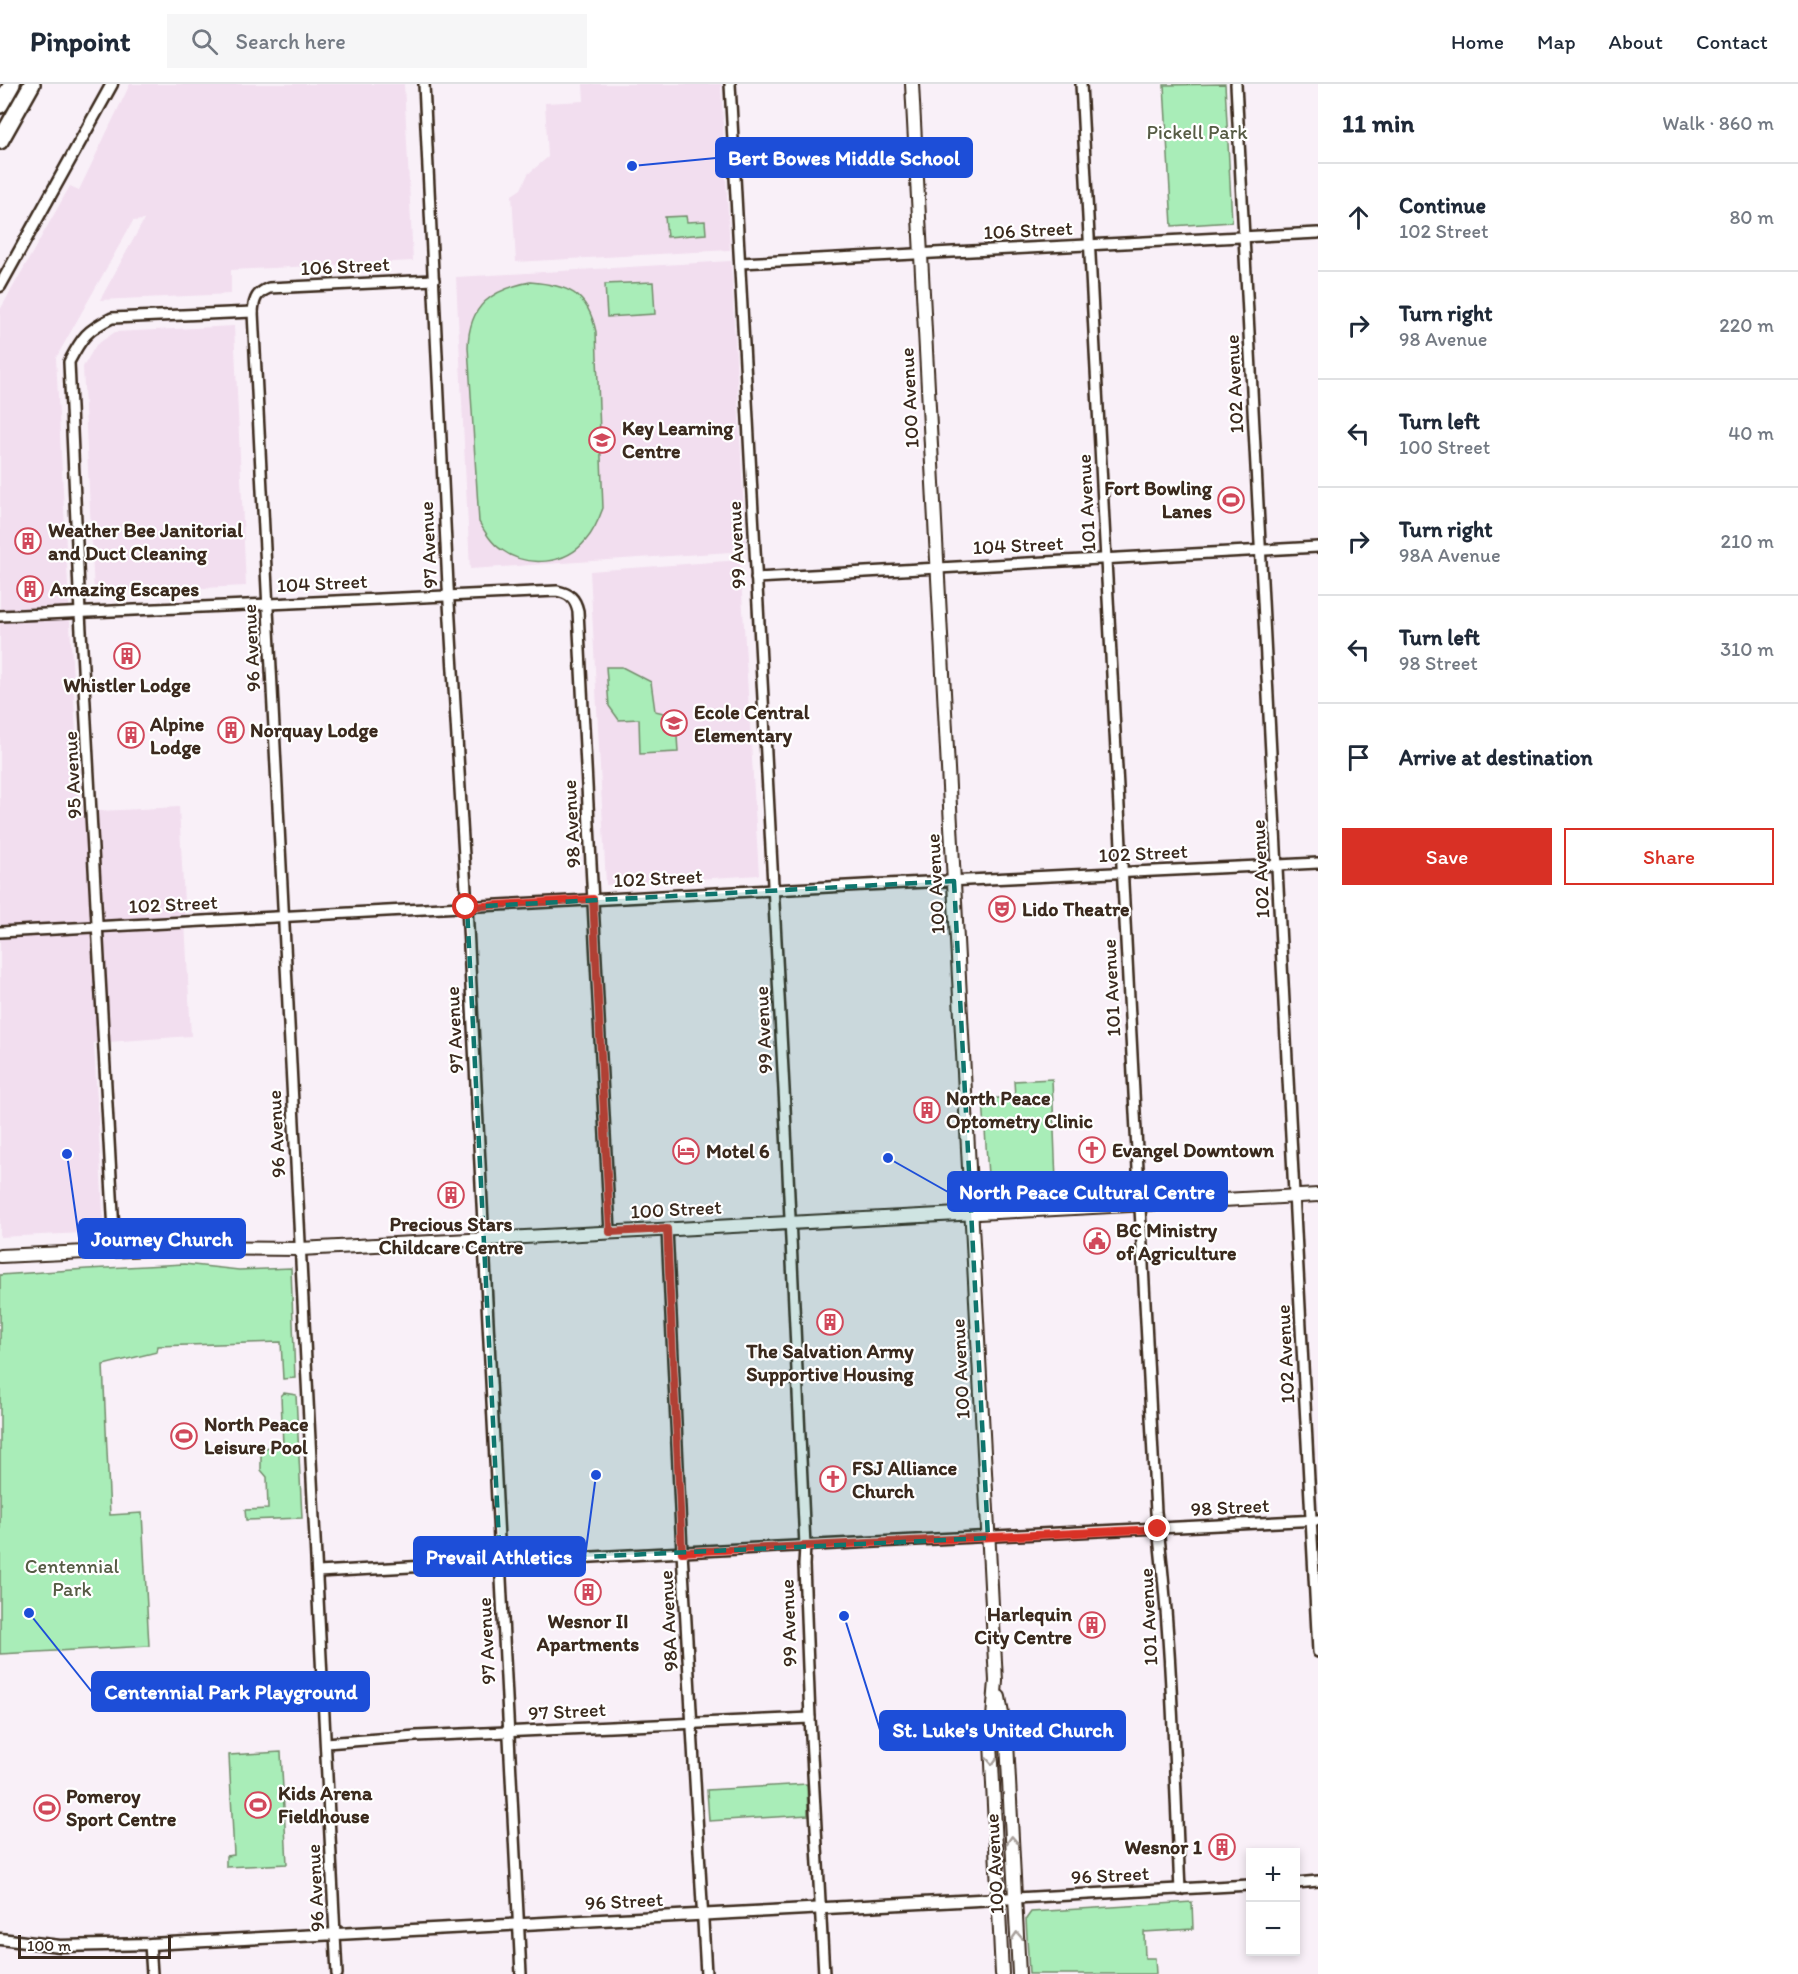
<!DOCTYPE html>
<meta charset="utf-8">
<style>
body{margin:0;font-family:Itim,sans-serif;background:#f6f6f7;color:#1f2937}
.controls{position:absolute;right:18px;bottom:18px;display:grid;overflow:hidden;border-radius:0px;box-shadow:0 3px 9px #0003}
.controls button{width:54px;height:54px;display:grid;place-items:center;padding:0;border:0;border-bottom:2px solid #e0e1e3;background:#fff;color:#1f2937;font:30px sans-serif}
.scale{position:absolute;left:18px;bottom:15px;width:153px;box-sizing:border-box;padding-left:6px;border:3px solid #3b2a1e;border-top:0;font-size:16px;line-height:21px;white-space:nowrap;color:#3b2a1e;-webkit-text-stroke:4px #fff;paint-order:stroke}
.stop{position:absolute;width:18px;height:18px;margin:-14px;border:4px solid #d93025;border-radius:50%;background:#fff}
.stop.end{background:#d93025;border-color:#fff;box-shadow:0 2px 6px #0008}
.list{margin:0;padding:0;list-style:none}
h2{display:flex;justify-content:space-between;align-items:center;height:78px;margin:0;padding:0 24px;font-size:26px}
h2 small{font-size:20px;font-weight:400;color:#747a83}
.list li{display:grid;grid-template-columns:39px 1fr auto;gap:18px;align-items:center;box-sizing:border-box;height:108px;padding:0 24px;border-top:2px solid #e0e1e3}
.list b{display:block;font-size:22px;white-space:nowrap}
.list p{margin:0;font-size:20px;white-space:nowrap;color:#747a83}
.list em{font-size:20px;font-style:normal;color:#747a83}
.actions{display:flex;gap:12px;padding:18px 24px}
.actions a{flex:1;padding:14px 0;border:2px solid #d93025;border-radius:0px;text-align:center;font-size:21px;color:#d93025}
.actions .main{background:#d93025;color:#fff}
.icon{flex:none;width:33px;height:33px;fill:none;stroke:currentColor;stroke-width:2;stroke-linecap:round;stroke-linejoin:round}
.map{position:relative;flex:none;width:1318px;height:1890px;overflow:hidden}
header{display:flex;align-items:center;gap:36px;box-sizing:border-box;height:84px;padding:0 30px;background:#fff;border-bottom:2px solid #e0e1e3}
header strong{font-size:28px}
nav{display:flex;gap:33px;margin-inline-start:auto;font-size:21px}
.search{width:420px;height:54px;background:#f6f6f7;display:flex;align-items:center;gap:15px;box-sizing:border-box;padding:0 21px;border-radius:0px;color:#747a83;font-size:22px}
main{display:flex}
aside{flex:1;background:#fff}
.map>svg:first-child{display:block}
.built{fill:#f2deef}
.green{fill:#a9edb8;stroke:#728c6b;stroke-width:1.5}
.lines{fill:none;stroke-linecap:round;stroke-linejoin:round}
.minor-casing{stroke:#3b2a1e;stroke-width:14}
.tertiary-casing{stroke:#3b2a1e;stroke-width:15}
.secondary-casing{stroke:#3b2a1e;stroke-width:16}
.trunk-casing{stroke:#3b2a1e;stroke-width:20}
.minor{stroke:#fff;stroke-width:9}
.tertiary{stroke:#fff;stroke-width:10}
.secondary{stroke:#fff;stroke-width:12}
.trunk{stroke:#fff;stroke-width:15}
.oneway{stroke:#a79f9a}
.route{stroke:#d93025;stroke-width:8}
.marked{fill:#0f766e;fill-opacity:0.2;stroke:#0f766e;stroke-width:4.5;stroke-dasharray:12 8;stroke-linejoin:round}
.labels{text-anchor:middle;dominant-baseline:central;stroke-width:4.5;stroke-linejoin:round;paint-order:stroke}
.park-label{font-size:20px;fill:#565b44;stroke:#fff}
.street-label{font-size:20px;fill:#3b2a1e;stroke:#fff}
.poi-label{font-size:20px;font-weight:bold;fill:#3b2a1e;stroke:#fff;text-anchor:start}
.leader{fill:none;stroke:#1d4ed8;stroke-width:2}
.callout-dot{fill:#1d4ed8;stroke:#fff;stroke-width:2}
.callout{fill:#1d4ed8;stroke:#1d4ed8;stroke-width:2}
.callout-label{font-size:21px;text-anchor:middle;font-weight:bold;fill:#fff}
</style>
<header>
<strong>Pinpoint</strong>
<div class="search"><svg class="icon" aria-label="search" viewBox="0 0 24 24"><circle cx="10" cy="10" r="6"/><path d="M15 15l6 6"/></svg>Search here</div>
<nav><a>Home</a><a>Map</a><a>About</a><a>Contact</a></nav>
</header>
<main>
<div class="map">
<svg width="1318" height="1890" viewBox="0 0 1318 1890">
<rect width="100%" height="100%" fill="#f9f0f8"/>
<filter id="ink" filterUnits="userSpaceOnUse"><feTurbulence type="fractalNoise" baseFrequency=".0167" numOctaves="2"/><feDisplacementMap in="SourceGraphic" scale="12" xChannelSelector="R" yChannelSelector="G"/><feConvolveMatrix kernelMatrix="1 2 1 2 8 2 1 2 1" color-interpolation-filters="sRGB"/></filter>
<g filter="url(#ink)">
<!-- built -->
<g class="built">
<path d="M130,0h274l9,177 -182,9v24l-131,6 44,-80 -11,1 -77,137 24,454 99,-5 12,229 -97,7 10,189 -104,5v-927l70,-124 9,4z"/>
<path d="M583,0h138l9,166 -214,12 -4,-67 9,-6 7,-15 20,-17 -3,-54 39,-2z"/>
<path d="M731,177l15,290 -276,18 -14,-292z"/>
<path d="M234,242l12,260 -152,7 -11,-226 13,-22 19,-13z"/>
<path d="M740,476l19,315 -153,10 -16,-314z"/>
</g>
<!-- green -->
<g class="green">
<path d="M1225,0l7,138 -60,4 -8,-141z"/>
<path d="M686,132l1,6 18,-1 1,13 -39,3 -2,-20z"/>
<path d="M530,198c37,3 58,10 66,50l7,176c-4,11 -9,23 -17,32 -20,25 -59,28 -84,10 -10,-6 -17,-18 -23,-28l-11,-175c1,-42 23,-57 62,-65z"/>
<path d="M653,198l2,32 -48,3 -2,-33z"/>
<path d="M606,583h16l29,15 4,29 17,4 4,5 2,32 -38,2 -1,-35 -20,1 -10,-14z"/>
<path d="M1052,995l4,103h-9v7l-58,2 -6,-92 32,-2 -1,-16z"/>
<path d="M184,1180l55,6 52,-2 4,110 -12,1 -2,-37 -123,4 -1,6 -54,13 7,150 32,-2 7,133 -149,8v-379l87,-6z"/>
<path d="M284,1309l12,2 6,123 -56,2 -1,-10 23,-1 -1,-32 -6,-7v-22l22,-2 -2,-50z"/>
<path d="M281,1668l6,112 -61,3v-11l8,-1 -5,-100z"/>
<path d="M807,1700l1,31 -99,6 -2,-31z"/>
<path d="M1192,1818l1,27 -49,3 1,26h10l1,16h-127l-3,-55 5,-7z"/>
</g>
<g class="lines">
<!-- minor casing -->
<g class="minor-casing">
<g id="minor">
<path d="M424,0l24,502 19,321 54,1067"/>
<path d="M730,0l55,1024 20,438 -1,19 6,153 14,256"/>
<path d="M1081,0l75,1428c16,125 18,252 24,378"/>
<path d="M1236,0l82,1568"/>
<path d="M740,179l578,-30"/>
<path d="M756,494l562,-31"/>
<path d="M0,532l557,-25c13,3 18,7 21,20l32,621"/>
<path d="M0,848l865,-47 453,-22"/>
<path d="M667,1145l15,323 24,422"/>
<path d="M115,1166l-35,-637 -11,-251c13,-25 18,-32 43,-44l141,-6"/>
<path d="M318,1488c333,-20 667,-35 1000,-52"/>
<path d="M326,1659l90,-7 394,-18"/>
<path d="M1296,1799l22,-2"/>
<path d="M1016,1814l234,-13"/>
<path d="M150,1860l2,30"/>
<path d="M337,1890l-84,-1662c1,-14 4,-19 16,-24l165,-8"/>
</g>
</g>
<!-- tertiary casing -->
<g class="tertiary-casing">
<g id="tertiary">
<path d="M0,202l112,-202"/>
<path d="M0,1855l60,7 90,-2 866,-46"/>
</g>
</g>
<!-- secondary casing -->
<g class="secondary-casing">
<g id="secondary">
<path d="M912,0l84,1597 -5,61 11,232"/>
<path d="M0,1172l172,-8 128,1 1018,-54"/>
<path d="M999,1613l8,45 12,232"/>
</g>
</g>
<!-- trunk casing -->
<g class="trunk-casing">
<g id="trunk">
<path d="M0,21l12,-21"/>
<path d="M0,57l32,-57"/>
</g>
</g>
<!-- minor -->
<use href="#minor" class="minor"/>
<!-- tertiary -->
<use href="#tertiary" class="tertiary"/>
<!-- secondary -->
<use href="#secondary" class="secondary"/>
<!-- trunk -->
<use href="#trunk" class="trunk"/>
</g>
<!-- one-way arrows -->
<defs><path id="oneway-chevron" d="M-2-3.5L2.5 0L-2 3.5" fill="none" stroke-width="1.6" stroke-linecap="round" stroke-linejoin="round" transform="scale(1.5)"/></defs>
<g class="oneway">
<use href="#oneway-chevron" transform="translate(992 1677) rotate(87)"/>
<use href="#oneway-chevron" transform="translate(1012 1756) rotate(-93)"/>
<use href="#oneway-chevron" transform="translate(1017 1852) rotate(-93)"/>
</g>
</g>
<g class="lines" filter="url(#ink)">
<!-- route -->
<path class="route" d="M466,823l127,-8 17,333 57,-3 15,323 476,-23"/>
</g>
<!-- marked area -->
<path class="marked" d="M954,797l34,657 -488,23 -33,-654z"/>
<!-- icons -->
<defs>
<g id="school-ring" transform="scale(1.35)"><circle r="9.5" fill="#fff" stroke="#d1495b" stroke-width="1.5"/><path d="M0-5L7-2L0 1L-7-2ZM-4 1L0 2.5L4 1V4Q0 6-4 4Z" fill="#d1495b"/></g>
<g id="stadium-ring" transform="scale(1.35)"><circle r="9.5" fill="#fff" stroke="#d1495b" stroke-width="1.5"/><path d="M0-5a6.5 5 0 1 0 0 10a6.5 5 0 1 0 0-10ZM-3.5-1.8h7v3.6h-7Z" fill="#d1495b"/></g>
<g id="building-ring" transform="scale(1.35)"><circle r="9.5" fill="#fff" stroke="#d1495b" stroke-width="1.5"/><path d="M-4-6H4V6H1V3H-1V6H-4ZM-2.5-4.3h1.7v1.8h-1.7ZM.8-4.3h1.7v1.8H.8ZM-2.5-1h1.7V.8h-1.7ZM.8-1h1.7V.8H.8Z" fill="#d1495b"/></g>
<g id="theatre-ring" transform="scale(1.35)"><circle r="9.5" fill="#fff" stroke="#d1495b" stroke-width="1.5"/><path d="M-5-5.5Q0-4 5-5.5V0Q5 5 0 6Q-5 5-5 0ZM-3.3-2.5H-1v1.5H-3.3ZM1-2.5H3.3v1.5H1ZM-2.8 1Q0 5.5 2.8 1Z" fill="#d1495b"/></g>
<g id="church-ring" transform="scale(1.35)"><circle r="9.5" fill="#fff" stroke="#d1495b" stroke-width="1.5"/><path d="M-1.2-6h2.4v3.5h3.3v2.4h-3.3V6h-2.4V-.1h-3.3v-2.4h3.3Z" fill="#d1495b"/></g>
<g id="hotel-ring" transform="scale(1.35)"><circle r="9.5" fill="#fff" stroke="#d1495b" stroke-width="1.5"/><path d="M-6-4.5h1.5V1H6V5H4.5V3h-9V5H-6ZM-4 0a1.8 1.8 0 1 1 3.6 0ZM.5 0V-2.5h3Q6-2.5 6 0Z" fill="#d1495b"/></g>
<g id="civic-ring" transform="scale(1.35)"><circle r="9.5" fill="#fff" stroke="#d1495b" stroke-width="1.5"/><path d="M-.6-6.5H3V-4.5H.6V-3L4-1V1h2V6H-6V1h2V-1L-.6-3ZM-1.2 2.5V6h2.4V2.5Z" fill="#d1495b"/></g>
</defs>
<g fill-rule="evenodd">
<use href="#school-ring" x="602" y="356"/>
<use href="#stadium-ring" x="1231" y="416"/>
<use href="#building-ring" x="28" y="457"/>
<use href="#building-ring" x="30" y="505"/>
<use href="#building-ring" x="127" y="572"/>
<use href="#school-ring" x="674" y="639"/>
<use href="#building-ring" x="231" y="646"/>
<use href="#building-ring" x="131" y="651"/>
<use href="#theatre-ring" x="1002" y="825"/>
<use href="#building-ring" x="927" y="1026"/>
<use href="#church-ring" x="1092" y="1066"/>
<use href="#hotel-ring" x="686" y="1067"/>
<use href="#building-ring" x="451" y="1111"/>
<use href="#civic-ring" x="1097" y="1157"/>
<use href="#building-ring" x="830" y="1238"/>
<use href="#stadium-ring" x="184" y="1352"/>
<use href="#church-ring" x="833" y="1395"/>
<use href="#building-ring" x="588" y="1508"/>
<use href="#building-ring" x="1092" y="1541"/>
<use href="#stadium-ring" x="258" y="1721"/>
<use href="#stadium-ring" x="47" y="1724"/>
<use href="#building-ring" x="1222" y="1763"/>
</g>
<g class="labels">
<!-- park labels -->
<g class="park-label">
<text x="1197" y="48">Pickell Park</text>
<text x="72" y="1482">Centennial<tspan x="72" dy="23">Park</tspan></text>
</g>
<!-- street labels -->
<g class="street-label">
<text transform="translate(1028 146) rotate(-3)">106 Street</text>
<text transform="translate(345 182) rotate(-3)">106 Street</text>
<text transform="translate(1234 300) rotate(-93)">102 Avenue</text>
<text transform="translate(909 314) rotate(-93)">100 Avenue</text>
<text transform="translate(1086 419) rotate(-93)">101 Avenue</text>
<text transform="translate(428 461) rotate(-93)">97 Avenue</text>
<text transform="translate(736 461) rotate(-93)">99 Avenue</text>
<text transform="translate(1018 461) rotate(-3)">104 Street</text>
<text transform="translate(322 499) rotate(-3)">104 Street</text>
<text transform="translate(251 564) rotate(-93)">96 Avenue</text>
<text transform="translate(72 691) rotate(-93)">95 Avenue</text>
<text transform="translate(571 740) rotate(-93)">98 Avenue</text>
<text transform="translate(1143 769) rotate(-3)">102 Street</text>
<text transform="translate(1260 785) rotate(-93)">102 Avenue</text>
<text transform="translate(658 794) rotate(-3)">102 Street</text>
<text transform="translate(935 800) rotate(-93)">100 Avenue</text>
<text transform="translate(173 820) rotate(-3)">102 Street</text>
<text transform="translate(1111 904) rotate(-93)">101 Avenue</text>
<text transform="translate(454 946) rotate(-93)">97 Avenue</text>
<text transform="translate(763 946) rotate(-93)">99 Avenue</text>
<text transform="translate(276 1050) rotate(-93)">96 Avenue</text>
<text transform="translate(676 1125) rotate(-3)">100 Street</text>
<text transform="translate(1285 1270) rotate(-93)">102 Avenue</text>
<text transform="translate(960 1285) rotate(-93)">100 Avenue</text>
<text transform="translate(1230 1423) rotate(-3)">98 Street</text>
<text transform="translate(1148 1533) rotate(-93)">101 Avenue</text>
<text transform="translate(668 1537) rotate(-93)">98A Avenue</text>
<text transform="translate(788 1539) rotate(-92)">99 Avenue</text>
<text transform="translate(486 1557) rotate(-93)">97 Avenue</text>
<text transform="translate(567 1627) rotate(-3)">97 Street</text>
<text transform="translate(994 1780) rotate(-93)">100 Avenue</text>
<text transform="translate(1110 1791) rotate(-3)">96 Street</text>
<text transform="translate(315 1804) rotate(-93)">96 Avenue</text>
<text transform="translate(624 1817) rotate(-3)">96 Street</text>
</g>
<!-- poi labels -->
<g class="poi-label">
<text x="622" y="344">Key Learning<tspan x="622" dy="23">Centre</tspan></text>
<text x="1212" y="404" text-anchor="end">Fort Bowling<tspan x="1212" dy="23">Lanes</tspan></text>
<text x="48" y="446">Weather Bee Janitorial<tspan x="48" dy="23">and Duct Cleaning</tspan></text>
<text x="50" y="505">Amazing Escapes</text>
<text x="127" y="601" text-anchor="middle">Whistler Lodge</text>
<text x="694" y="628">Ecole Central<tspan x="694" dy="23">Elementary</tspan></text>
<text x="150" y="640">Alpine<tspan x="150" dy="23">Lodge</tspan></text>
<text x="250" y="646">Norquay Lodge</text>
<text x="1022" y="825">Lido Theatre</text>
<text x="946" y="1014">North Peace<tspan x="946" dy="23">Optometry Clinic</tspan></text>
<text x="1112" y="1066">Evangel Downtown</text>
<text x="706" y="1067">Motel 6</text>
<text x="451" y="1140" text-anchor="middle">Precious Stars<tspan x="451" dy="23">Childcare Centre</tspan></text>
<text x="1116" y="1146">BC Ministry<tspan x="1116" dy="23">of Agriculture</tspan></text>
<text x="830" y="1267" text-anchor="middle">The Salvation Army<tspan x="830" dy="23">Supportive Housing</tspan></text>
<text x="204" y="1340">North Peace<tspan x="204" dy="23">Leisure Pool</tspan></text>
<text x="852" y="1384">FSJ Alliance<tspan x="852" dy="23">Church</tspan></text>
<text x="1072" y="1530" text-anchor="end">Harlequin<tspan x="1072" dy="23">City Centre</tspan></text>
<text x="588" y="1537" text-anchor="middle">Wesnor II<tspan x="588" dy="23">Apartments</tspan></text>
<text x="278" y="1709">Kids Arena<tspan x="278" dy="23">Fieldhouse</tspan></text>
<text x="66" y="1712">Pomeroy<tspan x="66" dy="23">Sport Centre</tspan></text>
<text x="1202" y="1763" text-anchor="end">Wesnor 1</text>
</g>
</g>
<!-- callouts -->
<path class="leader" d="M632 82L716 74M888 1074L948 1108M67 1070L79 1154M596 1391L585 1473M29 1529L92 1608M844 1532L880 1646"/>
<g class="callout-dot">
<circle cx="632" cy="82" r="6"/>
<circle cx="888" cy="1074" r="6"/>
<circle cx="67" cy="1070" r="6"/>
<circle cx="596" cy="1391" r="6"/>
<circle cx="29" cy="1529" r="6"/>
<circle cx="844" cy="1532" r="6"/>
</g>
<g class="callout">
<rect x="716" y="54" width="256" height="39" rx="6"/>
<rect x="948" y="1088" width="279" height="39" rx="6"/>
<rect x="79" y="1135" width="166" height="39" rx="6"/>
<rect x="414" y="1453" width="171" height="39" rx="6"/>
<rect x="92" y="1588" width="277" height="39" rx="6"/>
<rect x="880" y="1627" width="245" height="39" rx="6"/>
</g>
<g class="callout-label">
<text x="844" y="81">Bert Bowes Middle School</text>
<text x="1087" y="1115">North Peace Cultural Centre</text>
<text x="162" y="1162">Journey Church</text>
<text x="499" y="1480">Prevail Athletics</text>
<text x="231" y="1615">Centennial Park Playground</text>
<text x="1003" y="1653">St. Luke's United Church</text>
</g>
</svg>
<div class="controls">
<button>+</button>
<button>−</button>
</div>
<div class="scale">100 m</div>
<div class="stop" style="left:466px;top:823px"></div>
<div class="stop end" style="left:1158px;top:1445px"></div>
</div>
<aside>
<h2>11 min<small>Walk · 860 m</small></h2>
<ul class="list">
<li><svg class="icon" aria-label="ahead" viewBox="0 0 24 24"><path d="M12 20V5M6 11l6-6 6 6"/></svg><div><b>Continue</b><p>102 Street</p></div><em>80 m</em></li>
<li><svg class="icon" aria-label="right" viewBox="0 0 24 24"><path d="M7 20v-9h11M14 6l5 5-5 5"/></svg><div><b>Turn right</b><p>98 Avenue</p></div><em>220 m</em></li>
<li><svg class="icon" aria-label="left" viewBox="0 0 24 24"><path d="M17 20v-9H6M10 6l-5 5 5 5"/></svg><div><b>Turn left</b><p>100 Street</p></div><em>40 m</em></li>
<li><svg class="icon" aria-label="right" viewBox="0 0 24 24"><path d="M7 20v-9h11M14 6l5 5-5 5"/></svg><div><b>Turn right</b><p>98A Avenue</p></div><em>210 m</em></li>
<li><svg class="icon" aria-label="left" viewBox="0 0 24 24"><path d="M17 20v-9H6M10 6l-5 5 5 5"/></svg><div><b>Turn left</b><p>98 Street</p></div><em>310 m</em></li>
<li><svg class="icon" aria-label="arrive" viewBox="0 0 24 24"><path d="M6 21V4h12l-3 4 3 4H6"/></svg><div><b>Arrive at destination</b></div></li>
</ul>
<div class="actions"><a class="main">Save</a><a>Share</a></div>
</aside>
</main>
